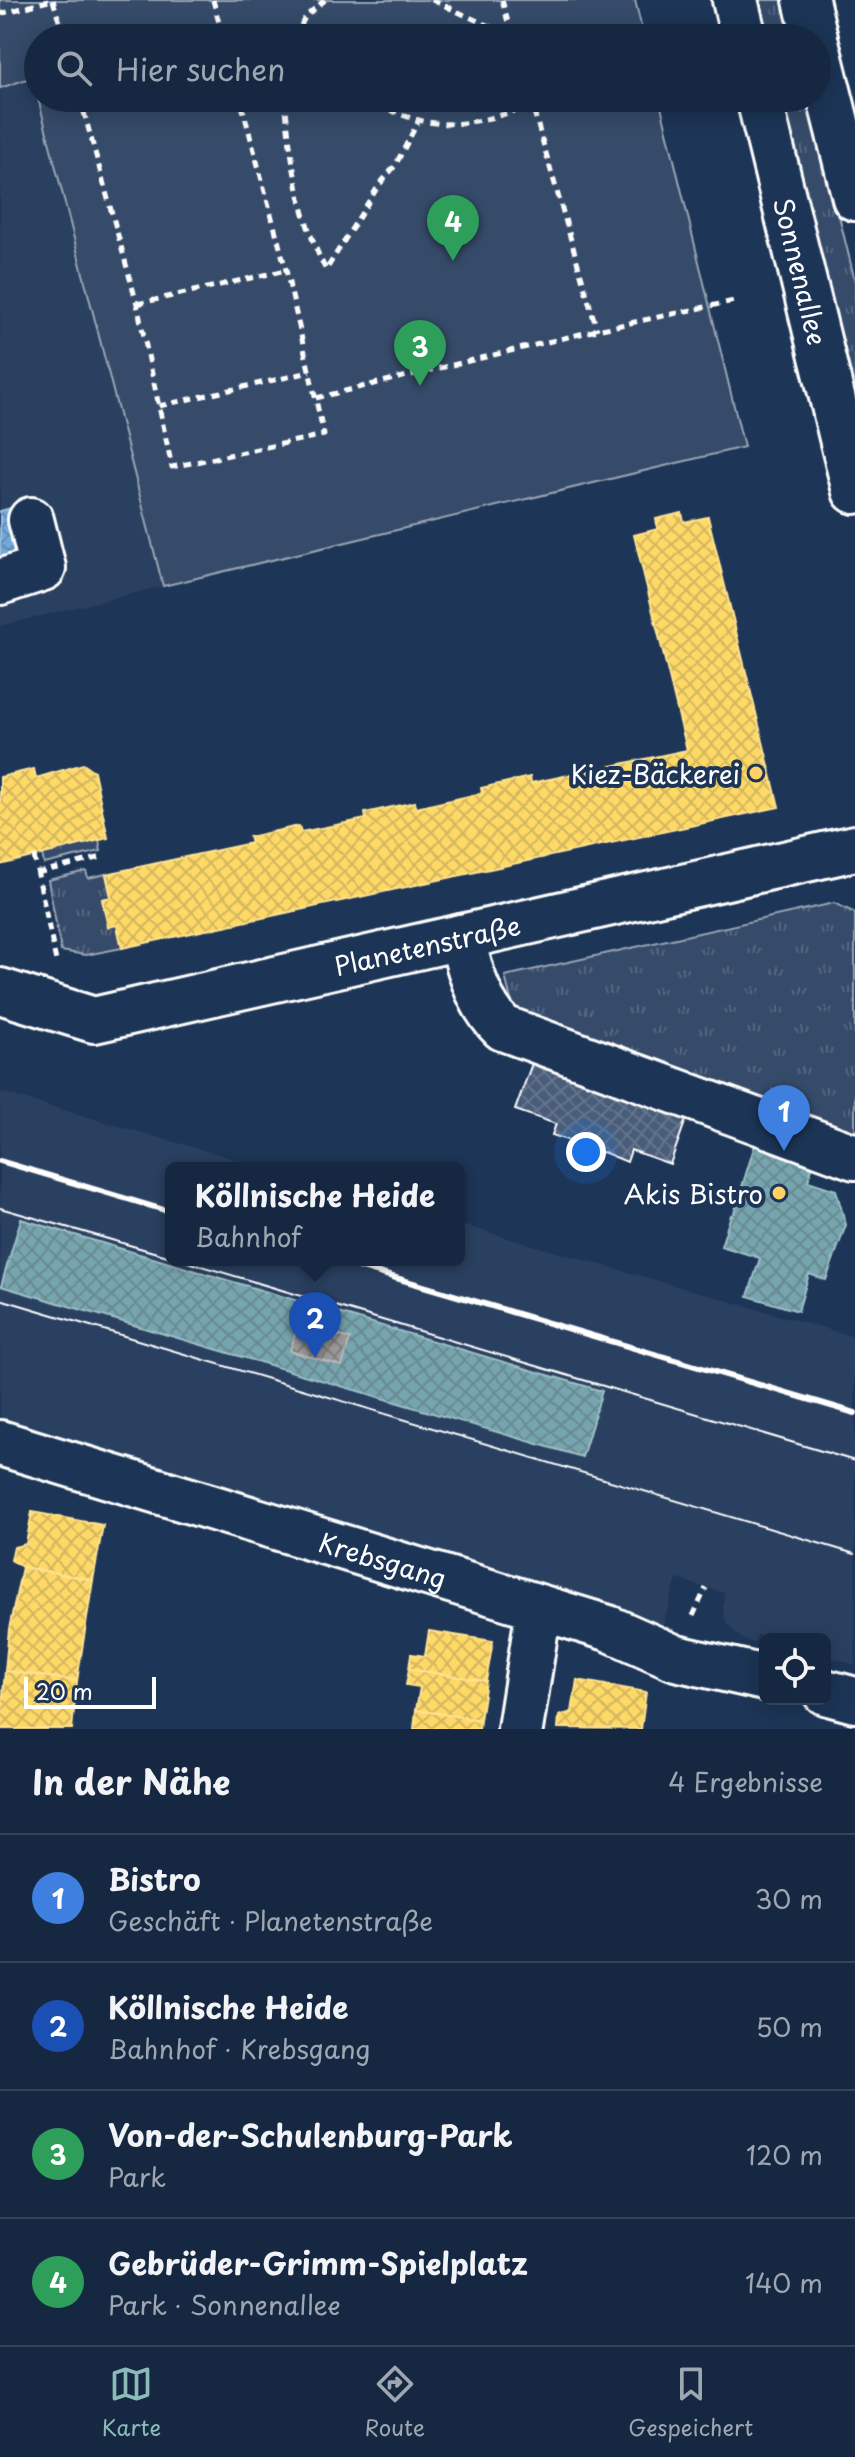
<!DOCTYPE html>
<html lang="de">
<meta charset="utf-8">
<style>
body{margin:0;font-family:"Playpen Sans",sans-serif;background:#1f3048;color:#f1f3f6}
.controls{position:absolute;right:24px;bottom:24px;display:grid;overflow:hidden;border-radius:12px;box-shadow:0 4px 20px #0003}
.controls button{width:72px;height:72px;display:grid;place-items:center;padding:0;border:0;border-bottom:2px solid #35445a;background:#162841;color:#f1f3f6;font:40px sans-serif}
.scale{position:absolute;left:24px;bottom:20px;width:132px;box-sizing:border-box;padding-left:8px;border:4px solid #fff;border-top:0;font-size:22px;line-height:28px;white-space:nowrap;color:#fff;-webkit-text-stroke:6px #1d3557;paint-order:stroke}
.you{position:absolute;left:586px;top:1152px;width:28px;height:28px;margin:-20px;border:6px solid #fff;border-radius:50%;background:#1a73e8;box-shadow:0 0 0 12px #1a73e833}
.badge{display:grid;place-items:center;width:52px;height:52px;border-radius:50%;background:#8bbbb9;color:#fff;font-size:26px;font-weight:700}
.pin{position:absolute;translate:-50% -66px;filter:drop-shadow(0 2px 4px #0008)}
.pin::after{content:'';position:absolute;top:42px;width:28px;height:24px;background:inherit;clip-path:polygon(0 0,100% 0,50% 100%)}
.popup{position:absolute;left:165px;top:1162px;width:300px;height:104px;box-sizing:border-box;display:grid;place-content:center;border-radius:12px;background:#162841;filter:drop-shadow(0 2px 6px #0005);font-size:26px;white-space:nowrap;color:#9ea6b1}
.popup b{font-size:30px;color:#f1f3f6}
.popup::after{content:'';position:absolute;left:50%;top:100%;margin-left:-16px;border:16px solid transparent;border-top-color:#162841}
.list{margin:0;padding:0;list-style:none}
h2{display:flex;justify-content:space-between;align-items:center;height:104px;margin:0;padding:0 32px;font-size:34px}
h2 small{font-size:26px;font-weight:400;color:#9ea6b1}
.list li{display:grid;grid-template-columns:52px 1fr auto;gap:24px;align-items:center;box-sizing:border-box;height:128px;padding:0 32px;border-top:2px solid #35445a}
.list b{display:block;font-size:30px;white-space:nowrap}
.list p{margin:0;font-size:26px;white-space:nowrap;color:#9ea6b1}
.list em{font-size:26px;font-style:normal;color:#9ea6b1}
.icon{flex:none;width:44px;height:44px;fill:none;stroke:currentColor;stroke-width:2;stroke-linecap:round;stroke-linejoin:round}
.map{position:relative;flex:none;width:855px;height:1729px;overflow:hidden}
.search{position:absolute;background:#162841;box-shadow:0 4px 20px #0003;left:24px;right:24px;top:24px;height:88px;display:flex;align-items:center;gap:20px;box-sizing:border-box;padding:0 28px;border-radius:44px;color:#9ea6b1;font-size:30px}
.sheet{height:616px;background:#162841}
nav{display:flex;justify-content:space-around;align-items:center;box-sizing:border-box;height:112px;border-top:2px solid #35445a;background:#162841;font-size:22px;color:#9ea6b1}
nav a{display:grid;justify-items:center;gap:4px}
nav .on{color:#8bbbb9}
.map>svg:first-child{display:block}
.built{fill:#2a4161}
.grass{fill:url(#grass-tufts);stroke:#9aa5b4;stroke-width:2}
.park{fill:#364b69;stroke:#9aa5b4;stroke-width:2}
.homes{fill:url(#homes-cross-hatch);stroke:#ffe494;stroke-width:2}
.schools{fill:url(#schools-cross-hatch);stroke:#9ac2e6;stroke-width:2}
.public{fill:url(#public-cross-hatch);stroke:#9fc0c7;stroke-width:2}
.industry{fill:url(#industry-cross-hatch);stroke:#b8b8b8;stroke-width:2}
.building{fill:url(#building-cross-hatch);stroke:#fff;stroke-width:2}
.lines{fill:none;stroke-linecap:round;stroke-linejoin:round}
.minor-casing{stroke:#fff;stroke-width:50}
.major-casing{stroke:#fff;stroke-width:50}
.path{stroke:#fff;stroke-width:5;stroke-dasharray:8 6;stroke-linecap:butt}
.minor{stroke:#1d3557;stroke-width:44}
.major{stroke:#1d3557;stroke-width:44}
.tram{stroke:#fff;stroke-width:2}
.rail{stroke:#fff;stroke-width:6}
.poi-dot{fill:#ffd166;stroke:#1d3557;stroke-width:3}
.labels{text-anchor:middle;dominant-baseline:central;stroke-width:8;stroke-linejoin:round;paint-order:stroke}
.street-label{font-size:26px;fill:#fff;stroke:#1d3557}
.poi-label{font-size:26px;fill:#fff;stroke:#1d3557;text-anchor:end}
</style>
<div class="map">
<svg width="855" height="1729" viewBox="0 0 855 1729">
<defs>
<pattern id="grass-tufts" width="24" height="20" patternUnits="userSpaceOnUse" patternTransform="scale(2)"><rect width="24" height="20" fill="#364b69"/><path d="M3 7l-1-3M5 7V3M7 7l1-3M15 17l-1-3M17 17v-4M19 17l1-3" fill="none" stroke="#546680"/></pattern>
<pattern id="homes-cross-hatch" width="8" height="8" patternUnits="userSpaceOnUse" patternTransform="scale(2)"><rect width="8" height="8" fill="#ffd966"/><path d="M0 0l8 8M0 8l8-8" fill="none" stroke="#d2b660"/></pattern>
<pattern id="schools-cross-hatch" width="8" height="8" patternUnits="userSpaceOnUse" patternTransform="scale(2)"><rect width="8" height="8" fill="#6fa8dc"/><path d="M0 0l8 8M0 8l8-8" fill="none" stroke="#648cb1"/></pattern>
<pattern id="public-cross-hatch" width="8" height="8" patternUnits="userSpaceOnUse" patternTransform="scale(2)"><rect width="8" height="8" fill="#76a5af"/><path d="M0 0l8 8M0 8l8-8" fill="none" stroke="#698a91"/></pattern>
<pattern id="industry-cross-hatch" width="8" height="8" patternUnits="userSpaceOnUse" patternTransform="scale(2)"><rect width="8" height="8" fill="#999"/><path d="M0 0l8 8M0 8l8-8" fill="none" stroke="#7e7e7e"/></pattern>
<pattern id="building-cross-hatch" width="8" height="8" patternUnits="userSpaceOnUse" patternTransform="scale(2)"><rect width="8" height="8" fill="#4a5d79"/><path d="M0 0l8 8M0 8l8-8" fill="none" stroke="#65758d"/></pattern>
</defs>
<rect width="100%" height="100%" fill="#1d3557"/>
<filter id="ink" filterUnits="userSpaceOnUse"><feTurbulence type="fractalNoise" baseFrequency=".0125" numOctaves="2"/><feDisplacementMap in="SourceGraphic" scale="16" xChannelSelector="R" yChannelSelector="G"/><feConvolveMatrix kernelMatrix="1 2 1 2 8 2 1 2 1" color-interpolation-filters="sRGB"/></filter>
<g filter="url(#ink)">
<!-- built -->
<g class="built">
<path d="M33,77l130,509 -163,40v-538z"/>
<path d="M0,1092l266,76h-95v92h288v-36l396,113v328l-30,-9v-17h-55l-13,-4 -3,8 -12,-4 -16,-16 -3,-13 1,-17 -47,-14 -15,49 -181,-60 -481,-143z"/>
</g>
<!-- grass -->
<g class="grass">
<path d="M755,0h31l9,38h-31z"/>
<path d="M784,98h26l45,183v130l-77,-312z"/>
<path d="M99,840l2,11 -57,13 -2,-10z"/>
<path d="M86,871l2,7 18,-4 5,23 -9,3 6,26 9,-1 5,23 -36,7 -25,-4 -13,-71z"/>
<path d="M834,903l21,10v220l-18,3 -323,-124 -9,-36z"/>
</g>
<!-- park -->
<g class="park">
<path d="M0,0h635l9,38h-606v59l-5,-20 -33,11z"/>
<path d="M38,98h621l85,349 -581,139z"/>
</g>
<!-- homes -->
<g class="homes">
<path d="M682,513l2,9 24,-5 71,290 -657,141 -5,-23 -9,2 -6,-28 9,-2 -5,-23 145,-31 -2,-6 50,-11 2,6 65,-13 -1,-6 50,-11 1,6 66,-15 -1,-5 49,-11 1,6 156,-33 -53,-215 24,-6 -2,-10z"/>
<path d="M83,764l11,7 14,67 -108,27v-88l34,-8 2,9z"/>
<path d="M32,1512l71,13 -10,55 -71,-13 -11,-7 3,-13 12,-3z"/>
<path d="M22,1567l71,13 -16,101 -72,-10 4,-42z"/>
<path d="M429,1631l64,10 -7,40 -77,-12 2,-15 14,2z"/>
<path d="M409,1669l77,12 -6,39 -64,-10 4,-23 -14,-2z"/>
<path d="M5,1671l72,10 -5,48h-72z"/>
<path d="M577,1680l69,12 -5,37 -83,-1 1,-12 13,-4z"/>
<path d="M416,1710l64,10 -1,9h-65z"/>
</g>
<!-- schools -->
<path class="schools" d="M11,508l11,46 -22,6v-49z"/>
<!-- public -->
<g class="public">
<path d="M757,1138l59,17 -8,26 28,9 10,35 -20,55 -17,-6 -11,37 -50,-15 12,-38 -39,-12 10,-31 2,1z"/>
<path d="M21,1219l581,172 -20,66 -581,-171z"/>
</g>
<!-- industry -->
<path class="industry" d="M298,1324l52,15 -8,27 -52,-15z"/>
<!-- building -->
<path class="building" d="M535,1055l154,56 -19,53 -39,-14 -4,12 -24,-10 -12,5 -7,-1 -11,-14 -21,-7 4,-11 -41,-14z"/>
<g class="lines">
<!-- minor casing -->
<g class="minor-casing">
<g id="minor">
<path d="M0,582l43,-14 -12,-48"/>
<path d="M461,937c9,33 17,67 42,91l352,129"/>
<path id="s1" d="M0,991l94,29 761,-172"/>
<path id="s2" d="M0,1443l608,185 68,30 89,20"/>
<path d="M825,1692l30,8"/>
<path d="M520,1729l19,-121"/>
</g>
</g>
<!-- major casing -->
<g class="major-casing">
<g id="major">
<path d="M735,0l9,38"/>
<path d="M806,0l9,38"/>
<path d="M817,46l38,152"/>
<path id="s3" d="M759,98l96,393"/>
</g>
</g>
<!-- path -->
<g class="path">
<path d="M53,0l11,38"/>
<path d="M213,0l10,38"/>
<path d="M432,0l79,36"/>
<path d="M502,0l10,37"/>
<path d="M0,14l52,-14"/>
<path d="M295,38l10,-21 20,-17"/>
<path d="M80,98l57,206 35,163 152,-32 -38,-165 -46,-172"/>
<path d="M285,98c5,58 14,120 41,172l53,-85 16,-19 23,-44"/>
<path d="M364,98c71,36 95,30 168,8"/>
<path d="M530,98l67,232"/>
<path d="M137,304l149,-34"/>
<path d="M316,398l281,-68 137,-29"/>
<path d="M159,406l151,-34"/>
<path d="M34,856l22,105"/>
<path d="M37,873l65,-16"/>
<path d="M693,1616l13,-28"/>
</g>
<!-- minor -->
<use href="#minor" class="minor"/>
<!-- major -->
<use href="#major" class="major"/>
<!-- tram -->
<g class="tram">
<path d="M0,1208l171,49"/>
<path d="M181,1260l674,201"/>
<path d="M0,1299l855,255"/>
</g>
<!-- rail -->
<g class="rail">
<path d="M0,1161l171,51"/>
<path d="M335,1260l520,153"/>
</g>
</g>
</g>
<!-- markers -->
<g class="poi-dot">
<circle cx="756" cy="773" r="8"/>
<circle cx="779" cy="1193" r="8"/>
</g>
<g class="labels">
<!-- street labels -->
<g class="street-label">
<text stroke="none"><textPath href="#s3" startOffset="178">Sonnenallee</textPath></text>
<text stroke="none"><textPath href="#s1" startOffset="440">Planetenstraße</textPath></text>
<text stroke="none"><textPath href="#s2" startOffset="400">Krebsgang</textPath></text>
</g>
<!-- poi labels -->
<g class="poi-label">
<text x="740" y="773">Kiez-Bäckerei</text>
<text x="763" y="1193">Akis Bistro</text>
</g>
</g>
</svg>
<div class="controls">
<button><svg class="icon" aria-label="locate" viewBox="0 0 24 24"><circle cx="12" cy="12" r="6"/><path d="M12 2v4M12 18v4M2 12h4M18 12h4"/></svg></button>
</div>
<div class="scale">20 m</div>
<div class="you"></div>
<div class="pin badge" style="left:784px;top:1151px;background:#3f7fe0">1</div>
<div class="pin badge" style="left:315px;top:1358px;background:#1a4fb4">2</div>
<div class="popup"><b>Köllnische Heide</b>Bahnhof</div>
<div class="pin badge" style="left:420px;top:386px;background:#2e9e5b">3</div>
<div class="pin badge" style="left:453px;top:261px;background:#2e9e5b">4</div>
<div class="search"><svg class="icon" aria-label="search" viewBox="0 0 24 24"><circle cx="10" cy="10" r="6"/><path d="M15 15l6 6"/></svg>Hier suchen</div>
</div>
<section class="sheet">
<h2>In der Nähe<small>4 Ergebnisse</small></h2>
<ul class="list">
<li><span class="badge" style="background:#3f7fe0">1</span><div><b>Bistro</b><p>Geschäft · Planetenstraße</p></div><em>30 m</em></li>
<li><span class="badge" style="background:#1a4fb4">2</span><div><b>Köllnische Heide</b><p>Bahnhof · Krebsgang</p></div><em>50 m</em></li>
<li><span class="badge" style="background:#2e9e5b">3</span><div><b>Von-der-Schulenburg-Park</b><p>Park</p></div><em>120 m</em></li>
<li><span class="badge" style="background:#2e9e5b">4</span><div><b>Gebrüder-Grimm-Spielplatz</b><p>Park · Sonnenallee</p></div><em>140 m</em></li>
</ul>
</section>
<nav>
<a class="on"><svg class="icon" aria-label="map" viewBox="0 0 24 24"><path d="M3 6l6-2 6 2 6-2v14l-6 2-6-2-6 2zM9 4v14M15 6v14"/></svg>Karte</a>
<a><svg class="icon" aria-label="directions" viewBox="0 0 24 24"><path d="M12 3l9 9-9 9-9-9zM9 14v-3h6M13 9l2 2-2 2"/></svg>Route</a>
<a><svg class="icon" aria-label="saved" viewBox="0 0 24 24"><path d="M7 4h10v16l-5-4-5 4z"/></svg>Gespeichert</a>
</nav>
